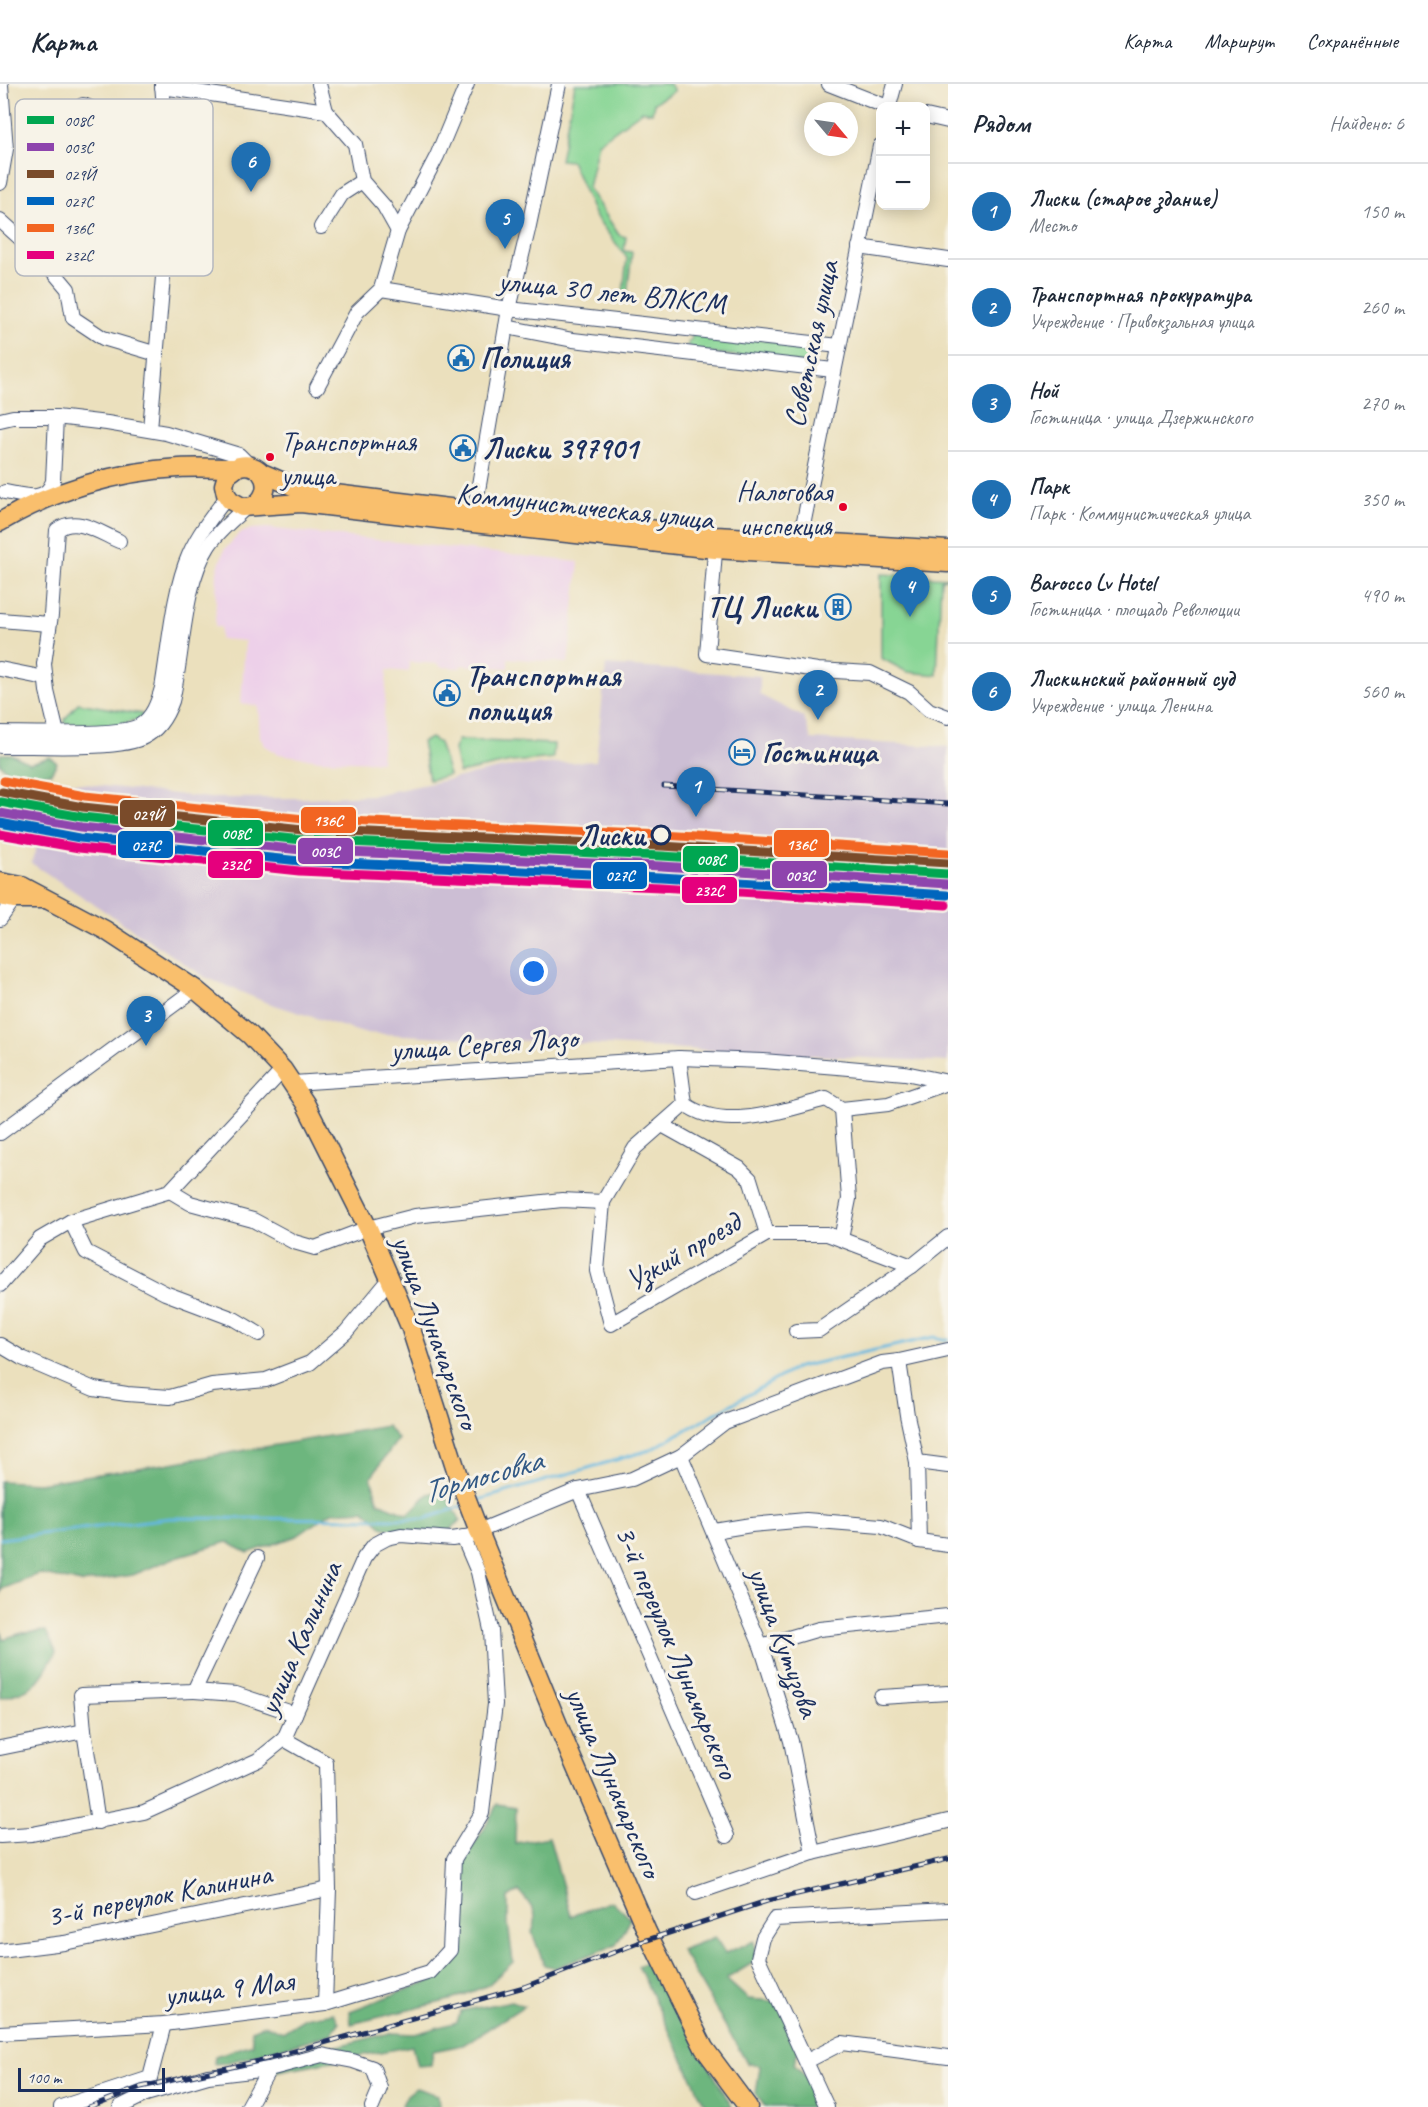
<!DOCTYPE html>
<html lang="ru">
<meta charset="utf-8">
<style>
body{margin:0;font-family:Caveat,sans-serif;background:#f2f2f3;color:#1f2937}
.controls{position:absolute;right:18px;top:18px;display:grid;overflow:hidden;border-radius:12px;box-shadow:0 3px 15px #0003}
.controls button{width:54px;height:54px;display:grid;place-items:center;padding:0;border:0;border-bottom:2px solid #e0e1e3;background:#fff;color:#1f2937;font:30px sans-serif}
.compass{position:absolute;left:804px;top:18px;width:54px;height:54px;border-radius:50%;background:#fff;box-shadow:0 3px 15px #0003;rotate:119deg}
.scale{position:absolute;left:18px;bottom:15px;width:147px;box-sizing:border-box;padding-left:6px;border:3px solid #1b2f5e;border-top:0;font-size:16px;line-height:21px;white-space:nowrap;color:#1b2f5e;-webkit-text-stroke:4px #f7f3e8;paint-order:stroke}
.you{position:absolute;left:534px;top:888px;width:21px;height:21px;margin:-15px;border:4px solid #fff;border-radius:50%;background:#1a73e8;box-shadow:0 0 0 9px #1a73e833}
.badge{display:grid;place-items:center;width:39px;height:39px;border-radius:50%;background:#1f6fb2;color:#fff;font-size:20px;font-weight:700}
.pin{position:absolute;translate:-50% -50px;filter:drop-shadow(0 2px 3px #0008)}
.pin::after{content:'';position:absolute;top:32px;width:21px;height:18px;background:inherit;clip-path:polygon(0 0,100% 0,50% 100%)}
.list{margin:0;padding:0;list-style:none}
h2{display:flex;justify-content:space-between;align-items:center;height:78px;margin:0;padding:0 24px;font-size:26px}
h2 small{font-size:20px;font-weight:400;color:#747a83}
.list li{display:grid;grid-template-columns:39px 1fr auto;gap:18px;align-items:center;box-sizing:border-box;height:96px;padding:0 24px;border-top:2px solid #e0e1e3}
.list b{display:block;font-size:22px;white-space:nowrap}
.list p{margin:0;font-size:20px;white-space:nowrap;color:#747a83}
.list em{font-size:20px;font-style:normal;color:#747a83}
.map{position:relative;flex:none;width:948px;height:2023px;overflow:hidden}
header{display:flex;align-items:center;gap:36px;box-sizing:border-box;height:84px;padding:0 30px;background:#fff;border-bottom:2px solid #e0e1e3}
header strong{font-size:28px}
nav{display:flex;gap:33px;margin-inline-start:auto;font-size:21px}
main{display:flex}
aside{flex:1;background:#fff}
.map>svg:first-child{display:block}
.built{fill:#edd0e9}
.industrial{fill:#ccbed4}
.green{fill:#87d594;stroke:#518279;stroke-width:1.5}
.forest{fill:#6db67e;stroke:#44726e;stroke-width:1.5}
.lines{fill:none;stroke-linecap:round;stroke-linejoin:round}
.stream{stroke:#64b8e0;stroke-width:3}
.minor-casing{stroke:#3a4a6c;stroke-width:16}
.major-casing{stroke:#3a4a6c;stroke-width:21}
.minor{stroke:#fff;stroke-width:14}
.major{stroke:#f9bf6d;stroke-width:18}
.rail-casing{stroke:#1b2f5e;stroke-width:5}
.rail{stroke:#f7f3e8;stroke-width:3;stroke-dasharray:9;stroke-linecap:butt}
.rail-1-casing{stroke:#f7f3e8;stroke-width:14}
.rail-2-casing{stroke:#f7f3e8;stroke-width:14}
.rail-3-casing{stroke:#f7f3e8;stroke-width:14}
.rail-4-casing{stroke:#f7f3e8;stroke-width:14}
.rail-5-casing{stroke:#f7f3e8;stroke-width:14}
.rail-6-casing{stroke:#f7f3e8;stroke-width:14}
.rail-1{stroke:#00a651;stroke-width:9}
.rail-2{stroke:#8e44ad;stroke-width:9}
.rail-3{stroke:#7a4b2a;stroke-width:9}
.rail-4{stroke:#0065bd;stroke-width:9}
.rail-5{stroke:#f26522;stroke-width:9}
.rail-6{stroke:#e5007d;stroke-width:9}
.bus-dot{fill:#e4002b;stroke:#f7f3e8;stroke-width:2}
.stop-dot{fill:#f7f3e8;stroke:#1b2f5e;stroke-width:3}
.labels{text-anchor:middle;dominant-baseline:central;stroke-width:6;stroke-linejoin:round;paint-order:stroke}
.bus-label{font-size:28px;fill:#1b2f5e;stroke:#f7f3e8;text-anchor:start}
.street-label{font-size:30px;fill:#1b2f5e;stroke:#f7f3e8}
.poi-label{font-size:30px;font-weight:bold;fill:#1b2f5e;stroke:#f7f3e8;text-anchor:start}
.stop-label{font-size:30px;font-weight:bold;fill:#1b2f5e;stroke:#f7f3e8;text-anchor:end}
.water-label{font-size:32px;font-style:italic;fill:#315885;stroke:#f7f3e8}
.key{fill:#f7f3e8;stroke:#b5b8bf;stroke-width:1.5}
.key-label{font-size:16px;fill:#1b2f5e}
.line-badge{stroke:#f7f3e8;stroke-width:2}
.badge-label{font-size:16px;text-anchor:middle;font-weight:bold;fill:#fff}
</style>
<header>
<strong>Карта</strong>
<nav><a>Карта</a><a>Маршрут</a><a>Сохранённые</a></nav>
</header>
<main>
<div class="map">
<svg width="948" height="2023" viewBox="0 0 948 2023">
<rect width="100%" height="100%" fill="#f7f3e8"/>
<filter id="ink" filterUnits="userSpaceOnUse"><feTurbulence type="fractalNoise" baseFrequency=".0167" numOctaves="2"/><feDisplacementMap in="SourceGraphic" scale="12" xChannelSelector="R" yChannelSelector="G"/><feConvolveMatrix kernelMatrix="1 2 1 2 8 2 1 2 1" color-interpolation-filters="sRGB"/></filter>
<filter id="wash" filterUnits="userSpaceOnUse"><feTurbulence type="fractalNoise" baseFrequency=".008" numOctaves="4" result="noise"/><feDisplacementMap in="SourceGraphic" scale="24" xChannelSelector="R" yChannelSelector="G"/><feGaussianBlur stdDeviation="1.35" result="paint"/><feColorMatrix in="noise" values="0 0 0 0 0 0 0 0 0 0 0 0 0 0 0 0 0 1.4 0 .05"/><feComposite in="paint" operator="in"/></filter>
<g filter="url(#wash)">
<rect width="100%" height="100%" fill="#ebe0bd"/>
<!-- built -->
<path class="built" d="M267,444l312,34 -11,101 -60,-5v10l-47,-3 -1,3 -20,-1 -1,-3 -30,-2v10l-22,-2 -6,92 -61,-2 -41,-6 -15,-9 -4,-8 -2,-31 -17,-2 4,-63 -25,-2 1,-12h-6l2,-56 7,-21 15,-16 12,-5z"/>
<!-- industrial -->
<path class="industrial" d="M606,581l154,11v19l44,22 7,22 137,8v315l-585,-29 -98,-31 -60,-25 -174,-114 28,-82 151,17h92l72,-3 139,-29 83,-5z"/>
<!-- green -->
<g class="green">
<path d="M575,0h95l4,7 -20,12 -2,10 -10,-2 -44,32 -10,45 31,47 7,2 -2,14 8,1 -6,51 -4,-1 5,-44 -32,-42 -24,-55 -11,-1z"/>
<path d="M692,248l118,13 -2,19 -121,-14 1,-7 4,-5z"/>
<path d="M881,490l67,4 -7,2 -4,95 -30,-3 -26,-14z"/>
<path d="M78,619l64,11v4l-24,7 -53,-2v-4z"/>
<path d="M431,654l8,5 10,32 -20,5 -7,-38z"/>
<path d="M458,656l96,4 -1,14 -42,4 -52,11 -5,-24z"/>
</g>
<!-- forest -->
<g class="forest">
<path d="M0,670h11l19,9 20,-6 7,6 -6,10 -37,4 -14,-13z"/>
<path d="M387,1342l11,13 -27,38 7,25 30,12 20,-20 15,-4 17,30 -12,13 -38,-1 -26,-4 -20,-18 -32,2 -35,24 -49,17 -21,-11 -51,15 -43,18 -51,8 -43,-9 -37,15 -2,6v-114l39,2 126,-19z"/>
<path d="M0,1545l3,10 19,-6 24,-2 10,21c-18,32 -19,37 -56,46z"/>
<path d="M497,1720l19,3 -1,36 34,-6 22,79 41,-15 19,18 -15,26 -61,23 -11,-3 -12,-33c9,-18 -2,-27 -13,-41l-11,7v25l5,39 -25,23 -34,14 -103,25 -1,-13 82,-31 22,-18 7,-46 3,-56 20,-31z"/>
<path d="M715,1853l10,16 29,-12 2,20 -30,18 22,20 26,2 29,34 -9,29 17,19 11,24h-57l-9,-13 4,-28 -13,-3 -66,-113z"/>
<path d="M650,1877l82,146h-26l-68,-141z"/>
<path d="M512,1917l12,5 -61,39 -30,6 -2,14 -14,1 -5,-20 -161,30 -1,-8 140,-35 25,1 42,-12 4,-11z"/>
<path d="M334,1929l5,10 -8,11 -105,29 -12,1 1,-8 38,-12 -2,-14 14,-5 18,7 22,-14z"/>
<path d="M416,2004l22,7 1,12h-38l6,-12z"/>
</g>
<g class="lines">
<!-- stream -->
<g class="stream">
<path d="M475,1417l175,-51 148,-83 136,-30 14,3"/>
<path d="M0,1455l170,-21 254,1 39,-13"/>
</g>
</g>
</g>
<g filter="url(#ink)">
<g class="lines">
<!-- minor casing -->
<g class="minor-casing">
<g id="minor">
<path d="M319,0l7,27"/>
<path d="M829,0l56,22"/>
<path d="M162,3l164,24 29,33 7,37 22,25 14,25"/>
<path d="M889,22l6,-22"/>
<path d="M926,32l22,5"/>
<path d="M0,99l6,-34 -5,-64"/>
<path d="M42,109l30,-80 11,-8 12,5 34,31 34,23"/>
<path d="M0,136l42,38 26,31 5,29 30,20 54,16"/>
<path d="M321,143l21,-33 20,-13"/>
<path d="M859,163l89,13"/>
<path d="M381,205l128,20 330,37"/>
<path d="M506,243l67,13 260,30"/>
<path d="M317,303l40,-75 24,-23 17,-58 39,-75 30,-72"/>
<path d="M0,336l13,-3h43l51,6 59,10 73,22 10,10"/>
<path d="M150,345l13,-152 2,-157 -3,-36"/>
<path d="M5,408c18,3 41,12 48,-11l3,-64"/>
<path d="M473,436l36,-211 19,-79 31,-146"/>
<path d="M716,455l-9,115 111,16 52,3 39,19 20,18 19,7"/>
<path d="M798,466l82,-404"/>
<path d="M0,536l49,4"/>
<path d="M0,585l45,9"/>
<path d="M0,649c27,0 119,4 139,-7 14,-8 19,-24 23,-38 7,-40 11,-97 27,-133 9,-21 24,-40 38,-58"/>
<path d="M57,649l-10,-42 -3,-27 7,-49 6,-85c19,-15 43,3 62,11"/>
<path d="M0,662c31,-1 120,5 144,-9 14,-7 23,-22 28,-36 11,-45 11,-116 36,-154 9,-15 25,-27 38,-40"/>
<path d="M0,835l14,-20"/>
<path d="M679,974l6,46c38,29 100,6 141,-5l16,10 46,-5 60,-21"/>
<path d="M293,999l386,-25 84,3 74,6 68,6 43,9"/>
<path d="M685,1020l-50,44 -32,54 -6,69 14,53 156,-90h60l85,32 36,-29"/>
<path d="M662,1041l77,43 11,11 17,55"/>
<path d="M0,1049l195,-144"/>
<path d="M170,1107l20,12 63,17 41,22 21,6 53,-20 47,-12 147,-16 41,2"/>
<path d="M71,1137l15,31 79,41 69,26 25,15"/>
<path d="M841,1155l8,-40 -7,-90"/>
<path d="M0,1201l40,-46 31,-18 99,-30 113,-121"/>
<path d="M796,1247l23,-1 93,-64"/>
<path d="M0,1261l22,13 72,31 33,5 43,3 42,-12 54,-5 44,-17 36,-31 44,-53"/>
<path d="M899,1277l8,54 10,47 2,79"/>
<path d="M681,1372l80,190 30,95 22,112"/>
<path d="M917,1378l31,4"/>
<path d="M578,1406l149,346"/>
<path d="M479,1447l99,-41 54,-11 49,-23 44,-34 157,-59 17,-2 49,-11"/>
<path d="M714,1447l37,-6 55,-5 75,6 38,15 29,4"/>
<path d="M761,1562l58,-17 129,-13"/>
<path d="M194,1607l42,3 59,20"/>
<path d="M881,1613l67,-4"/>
<path d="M84,1647l14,91"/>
<path d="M284,1655l42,24 3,126"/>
<path d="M0,1664l84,-17 -3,-36 113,-4 63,-133"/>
<path d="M0,1752l32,-2 112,-22 114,-52 26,-21 80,-181 10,-13 13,-7 14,-3 51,4 20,-3"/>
<path d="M696,1809l117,-40 135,-32"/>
<path d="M0,1867l64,-8 265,-54 -4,115"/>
<path d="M0,1949l164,-9 161,-20 105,-32 20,-22 4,-91 28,-46 13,-109 -4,-74 -13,-58 -15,-35"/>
<path d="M807,1977l35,-18 106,14"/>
<path d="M61,2023l89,-29 14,-54"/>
<path d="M120,2023l26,-13 62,-18 61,-7 53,-14 31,6 20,7 7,20 -8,19"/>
<path d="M248,2023l21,-38"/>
<path d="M827,2023l-69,-149 5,-20 12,-19 173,-9"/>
</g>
</g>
<!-- major casing -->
<g class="major-casing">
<g id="major">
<path d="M262,389l40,17 172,21 242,25 232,14"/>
<path d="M253,422c23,-13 12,-46 -14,-40l-12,9 -3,10 2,9 4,6 12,7 59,-4 172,20 242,26 233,14"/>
<path d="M0,438c52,-31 117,-51 179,-54 18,-1 37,0 55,0"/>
<path d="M0,798l22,4 83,44 90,59 55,46 33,35 22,33 63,125 22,51 21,50 48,150 21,55 90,220 77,178 57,116 44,59"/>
<path d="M0,812l14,3h30"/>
</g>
</g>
<!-- minor -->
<use href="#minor" class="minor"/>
<!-- major -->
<use href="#major" class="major"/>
<!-- rail casing -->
<g class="rail-casing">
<g id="rail">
<path d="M664,702l284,18"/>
<path d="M0,725l255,41 54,5 639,36"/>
<path d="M89,2023l52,-20 118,-26 265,-74 114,-44 129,-42 181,-42"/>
</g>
</g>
<!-- rail -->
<use href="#rail" class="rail"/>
<!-- rail-1 casing -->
<g class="rail-1-casing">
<path id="rail-1" d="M0,718l82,15 220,23 360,16 286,18"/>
</g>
<!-- rail-2 casing -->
<g class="rail-2-casing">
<path id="rail-2" d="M0,729l81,14 220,23 360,16 286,18"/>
</g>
<!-- rail-3 casing -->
<g class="rail-3-casing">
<path id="rail-3" d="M2,708l81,15 220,23 359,16 286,17"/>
</g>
<!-- rail-4 casing -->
<g class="rail-4-casing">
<path id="rail-4" d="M0,739l80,15 220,23 361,16 286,18"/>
</g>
<!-- rail-5 casing -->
<g class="rail-5-casing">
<path id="rail-5" d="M4,697l81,15 219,23 359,16 285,18"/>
</g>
<!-- rail-6 casing -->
<g class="rail-6-casing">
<path id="rail-6" d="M0,750l79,14 220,23 361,16 286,18"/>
</g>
<!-- rail-1 -->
<use href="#rail-1" class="rail-1"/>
<!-- rail-2 -->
<use href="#rail-2" class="rail-2"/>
<!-- rail-3 -->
<use href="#rail-3" class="rail-3"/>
<!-- rail-4 -->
<use href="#rail-4" class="rail-4"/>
<!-- rail-5 -->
<use href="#rail-5" class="rail-5"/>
<!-- rail-6 -->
<use href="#rail-6" class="rail-6"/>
</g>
</g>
<!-- icons -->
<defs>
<g id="civic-ring" transform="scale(1.35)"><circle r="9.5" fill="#f7f3e8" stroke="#1f6fb2" stroke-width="1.5"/><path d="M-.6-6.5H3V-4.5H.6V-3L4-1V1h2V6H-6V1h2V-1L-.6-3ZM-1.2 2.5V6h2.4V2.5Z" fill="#1f6fb2"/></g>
<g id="building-ring" transform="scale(1.35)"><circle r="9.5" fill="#f7f3e8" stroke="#1f6fb2" stroke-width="1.5"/><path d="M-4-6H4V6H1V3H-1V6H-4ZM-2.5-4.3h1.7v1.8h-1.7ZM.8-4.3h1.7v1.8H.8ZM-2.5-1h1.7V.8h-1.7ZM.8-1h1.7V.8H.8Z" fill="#1f6fb2"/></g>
<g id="hotel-ring" transform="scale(1.35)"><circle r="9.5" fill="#f7f3e8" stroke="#1f6fb2" stroke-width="1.5"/><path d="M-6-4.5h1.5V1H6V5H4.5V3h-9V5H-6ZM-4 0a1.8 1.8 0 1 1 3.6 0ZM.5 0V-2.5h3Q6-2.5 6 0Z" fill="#1f6fb2"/></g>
</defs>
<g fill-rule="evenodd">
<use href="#civic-ring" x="461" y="274"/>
<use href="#civic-ring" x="463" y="364"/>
<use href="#building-ring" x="838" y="523"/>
<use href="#civic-ring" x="447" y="609"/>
<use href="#hotel-ring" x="742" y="668"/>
</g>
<!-- markers -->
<g class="bus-dot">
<circle cx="270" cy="373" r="5"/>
<circle cx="843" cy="423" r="5"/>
</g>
<circle class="stop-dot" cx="661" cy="751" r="9"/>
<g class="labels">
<!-- bus labels -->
<g class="bus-label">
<text x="281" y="357">Транспортная<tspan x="281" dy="34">улица</tspan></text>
<text x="832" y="407" text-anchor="end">Налоговая<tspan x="832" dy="34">инспекция</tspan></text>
</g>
<!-- street labels -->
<g class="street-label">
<text transform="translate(612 208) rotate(6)">улица 30 лет ВЛКСМ</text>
<text transform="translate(811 260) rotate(-78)">Советская улица</text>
<text transform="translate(585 422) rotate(6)">Коммунистическая улица</text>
<text transform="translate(484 960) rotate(-4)">улица Сергея Лазо</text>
<text transform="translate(683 1167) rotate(-30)">Узкий проезд</text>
<text transform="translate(436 1248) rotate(70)">улица Луначарского</text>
<text transform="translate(300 1554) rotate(-66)">улица Калинина</text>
<text transform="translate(784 1558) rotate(70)">улица Кутузова</text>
<text transform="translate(677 1568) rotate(67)">3-й переулок Луначарского</text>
<text transform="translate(614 1698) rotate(67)">улица Луначарского</text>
<text transform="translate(159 1811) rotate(-11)">3-й переулок Калинина</text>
<text transform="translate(229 1904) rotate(-7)">улица 9 Мая</text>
</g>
<!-- poi labels -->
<g class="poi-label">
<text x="480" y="274">Полиция</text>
<text x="482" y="364">Лиски 397901</text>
<text x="818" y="523" text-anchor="end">ТЦ Лиски</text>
<text x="466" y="592">Транспортная<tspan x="466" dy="34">полиция</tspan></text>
<text x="762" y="668">Гостиница</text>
</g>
<!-- stop labels -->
<g class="stop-label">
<text x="646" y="751">Лиски</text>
</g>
<!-- water labels -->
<g class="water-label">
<text transform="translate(482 1392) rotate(-16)">Тормосовка</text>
</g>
</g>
<!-- legend -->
<rect x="15" y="15" width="198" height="177" rx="9" class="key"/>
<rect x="27" y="32" width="27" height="8" fill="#00a651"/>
<rect x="27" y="59" width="27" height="8" fill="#8e44ad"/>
<rect x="27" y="86" width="27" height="8" fill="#7a4b2a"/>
<rect x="27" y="113" width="27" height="8" fill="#0065bd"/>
<rect x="27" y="140" width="27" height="8" fill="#f26522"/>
<rect x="27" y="167" width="27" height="8" fill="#e5007d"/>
<g class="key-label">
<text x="64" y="42">008С</text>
<text x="64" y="69">003С</text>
<text x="64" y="96">029Й</text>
<text x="64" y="123">027С</text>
<text x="64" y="150">136С</text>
<text x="64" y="177">232C</text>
</g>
<g class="line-badge">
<rect x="119" y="715" width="57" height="29" rx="6" fill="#7a4b2a"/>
<rect x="300" y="722" width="57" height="28" rx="6" fill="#f26522"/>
<rect x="207" y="735" width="57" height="28" rx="6" fill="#00a651"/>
<rect x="773" y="745" width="57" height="29" rx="6" fill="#f26522"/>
<rect x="117" y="746" width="57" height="29" rx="6" fill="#0065bd"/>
<rect x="297" y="753" width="57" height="28" rx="6" fill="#8e44ad"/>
<rect x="682" y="761" width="57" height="28" rx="6" fill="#00a651"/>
<rect x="207" y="766" width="57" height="29" rx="6" fill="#e5007d"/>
<rect x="771" y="776" width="57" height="29" rx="6" fill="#8e44ad"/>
<rect x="592" y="777" width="56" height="29" rx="6" fill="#0065bd"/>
<rect x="681" y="792" width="57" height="28" rx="6" fill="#e5007d"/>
</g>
<g class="badge-label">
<text x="148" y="736">029Й</text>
<text x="328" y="742">136С</text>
<text x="236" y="755">008С</text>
<text x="801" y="766">136С</text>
<text x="146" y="767">027С</text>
<text x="325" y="773">003С</text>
<text x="711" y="781">008С</text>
<text x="235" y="786">232C</text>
<text x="800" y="797">003С</text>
<text x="620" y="797">027С</text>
<text x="709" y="812">232C</text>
</g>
</svg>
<div class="controls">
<button>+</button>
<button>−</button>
</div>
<svg class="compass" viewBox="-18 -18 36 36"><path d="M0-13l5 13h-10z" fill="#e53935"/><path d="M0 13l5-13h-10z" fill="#747a83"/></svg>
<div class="scale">100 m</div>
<div class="you"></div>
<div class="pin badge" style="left:696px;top:733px">1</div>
<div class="pin badge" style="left:818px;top:636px">2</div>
<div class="pin badge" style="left:146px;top:962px">3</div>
<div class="pin badge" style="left:910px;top:533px">4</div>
<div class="pin badge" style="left:505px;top:165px">5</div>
<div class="pin badge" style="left:251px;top:108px">6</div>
</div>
<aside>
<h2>Рядом<small>Найдено: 6</small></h2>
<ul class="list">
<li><span class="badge">1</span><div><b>Лиски (старое здание)</b><p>Место</p></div><em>150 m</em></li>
<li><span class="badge">2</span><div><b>Транспортная прокуратура</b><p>Учреждение · Привокзальная улица</p></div><em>260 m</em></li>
<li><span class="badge">3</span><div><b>Ной</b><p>Гостиница · улица Дзержинского</p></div><em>270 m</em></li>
<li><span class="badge">4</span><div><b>Парк</b><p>Парк · Коммунистическая улица</p></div><em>350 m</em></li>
<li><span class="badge">5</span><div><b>Barocco Lv Hotel</b><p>Гостиница · площадь Революции</p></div><em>490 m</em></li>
<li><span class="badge">6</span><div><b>Лискинский районный суд</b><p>Учреждение · улица Ленина</p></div><em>560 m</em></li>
</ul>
</aside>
</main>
